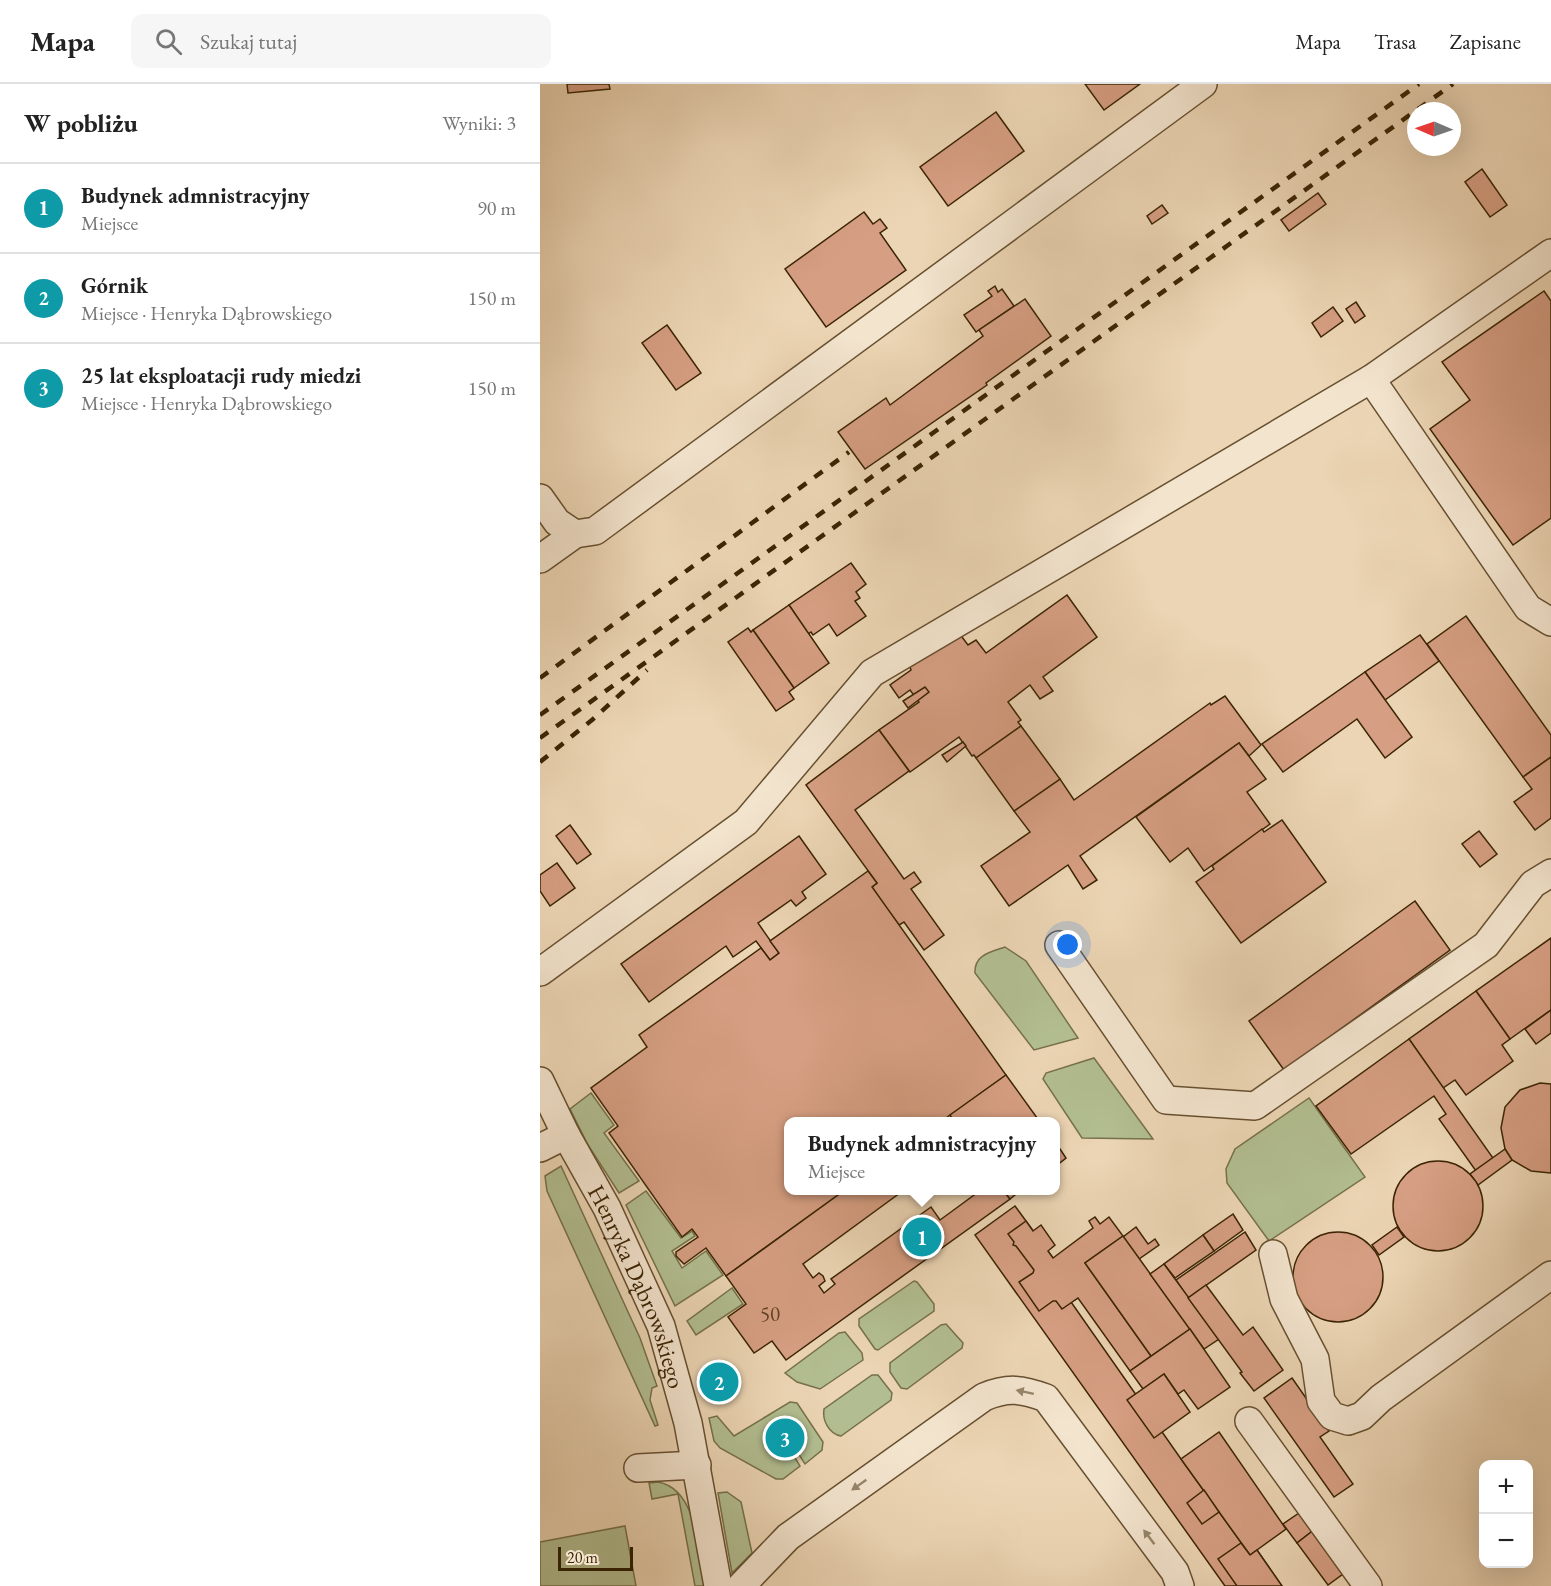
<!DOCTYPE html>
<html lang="pl">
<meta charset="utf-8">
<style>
body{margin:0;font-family:"EB Garamond",serif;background:#f6f6f6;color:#222}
.controls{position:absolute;right:18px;bottom:18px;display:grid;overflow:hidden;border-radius:12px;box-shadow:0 6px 24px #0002}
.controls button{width:54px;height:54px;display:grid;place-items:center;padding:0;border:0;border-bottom:2px solid #e0e0e0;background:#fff;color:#222;font:30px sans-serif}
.compass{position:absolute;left:867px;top:18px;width:54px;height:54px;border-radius:50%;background:#fff;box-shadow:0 6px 24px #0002;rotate:272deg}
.scale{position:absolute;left:18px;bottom:15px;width:75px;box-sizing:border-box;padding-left:6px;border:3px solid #3b2404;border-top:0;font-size:16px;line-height:21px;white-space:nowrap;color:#3b2404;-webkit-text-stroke:4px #f3e4ce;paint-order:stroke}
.you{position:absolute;left:528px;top:861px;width:21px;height:21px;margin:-15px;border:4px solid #fff;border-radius:50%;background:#1a73e8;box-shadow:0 0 0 9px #1a73e833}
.badge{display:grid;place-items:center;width:39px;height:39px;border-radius:50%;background:#7c3aed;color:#fff;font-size:20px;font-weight:700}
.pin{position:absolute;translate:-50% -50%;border:3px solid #fff;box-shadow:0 2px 6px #0006}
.popup{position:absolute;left:244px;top:1033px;width:276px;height:78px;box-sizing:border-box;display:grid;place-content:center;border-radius:12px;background:#fff;filter:drop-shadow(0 2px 4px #0005);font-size:20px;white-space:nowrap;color:#767676}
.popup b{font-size:22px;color:#222}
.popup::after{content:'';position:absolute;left:50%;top:100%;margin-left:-12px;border:12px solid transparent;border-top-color:#fff}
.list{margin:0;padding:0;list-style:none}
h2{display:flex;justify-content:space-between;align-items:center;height:78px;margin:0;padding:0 24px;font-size:26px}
h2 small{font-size:20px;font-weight:400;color:#767676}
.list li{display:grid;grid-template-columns:39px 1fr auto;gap:18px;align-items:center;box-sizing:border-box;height:90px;padding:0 24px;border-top:2px solid #e0e0e0}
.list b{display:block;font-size:22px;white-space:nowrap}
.list p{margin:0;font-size:20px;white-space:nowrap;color:#767676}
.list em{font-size:20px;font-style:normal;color:#767676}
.icon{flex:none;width:33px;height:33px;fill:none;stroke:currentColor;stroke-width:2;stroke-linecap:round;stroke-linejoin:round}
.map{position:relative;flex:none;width:1011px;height:1502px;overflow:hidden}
header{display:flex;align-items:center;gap:36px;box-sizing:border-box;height:84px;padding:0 30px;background:#fff;border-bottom:2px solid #e0e0e0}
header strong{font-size:28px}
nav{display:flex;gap:33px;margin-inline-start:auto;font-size:21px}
.search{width:420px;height:54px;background:#f6f6f6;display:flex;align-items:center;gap:15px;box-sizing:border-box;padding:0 21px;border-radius:12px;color:#767676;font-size:22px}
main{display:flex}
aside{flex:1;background:#fff}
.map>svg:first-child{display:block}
.green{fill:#b2be91;stroke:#76714a;stroke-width:1.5}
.building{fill:#d69e82;stroke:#3b2404;stroke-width:1.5}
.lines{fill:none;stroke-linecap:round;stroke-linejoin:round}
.minor-casing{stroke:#675030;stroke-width:30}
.minor{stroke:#f3e4ce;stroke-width:27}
.rail{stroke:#3b2404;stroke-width:4.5;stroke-dasharray:10 10;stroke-linecap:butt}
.oneway{fill:#978469}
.labels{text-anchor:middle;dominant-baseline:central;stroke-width:4.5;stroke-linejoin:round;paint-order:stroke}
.number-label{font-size:21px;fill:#624224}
.street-label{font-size:24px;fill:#3b2404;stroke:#f3e4ce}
</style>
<header>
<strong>Mapa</strong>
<div class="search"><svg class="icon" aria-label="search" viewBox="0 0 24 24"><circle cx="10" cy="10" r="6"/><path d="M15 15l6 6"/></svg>Szukaj tutaj</div>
<nav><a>Mapa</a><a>Trasa</a><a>Zapisane</a></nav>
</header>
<main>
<aside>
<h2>W pobliżu<small>Wyniki: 3</small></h2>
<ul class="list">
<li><span class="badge" style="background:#0f9aa8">1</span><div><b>Budynek admnistracyjny</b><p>Miejsce</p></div><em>90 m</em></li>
<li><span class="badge" style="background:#0f9aa8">2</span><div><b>Górnik</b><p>Miejsce · Henryka Dąbrowskiego</p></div><em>150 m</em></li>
<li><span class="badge" style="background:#0f9aa8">3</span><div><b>25 lat eksploatacji rudy miedzi</b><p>Miejsce · Henryka Dąbrowskiego</p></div><em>150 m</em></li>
</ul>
</aside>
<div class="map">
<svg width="1011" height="1502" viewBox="0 0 1011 1502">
<rect width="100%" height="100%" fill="#ecd5b4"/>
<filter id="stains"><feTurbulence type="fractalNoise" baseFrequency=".00333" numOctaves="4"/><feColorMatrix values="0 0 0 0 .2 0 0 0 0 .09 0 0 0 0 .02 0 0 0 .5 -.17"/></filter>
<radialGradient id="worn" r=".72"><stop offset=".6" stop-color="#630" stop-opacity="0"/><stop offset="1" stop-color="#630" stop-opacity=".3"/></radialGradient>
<!-- green -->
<g class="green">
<path d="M465,863l21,14 52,77 -44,12 -59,-77c-1,-18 15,-21 30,-26z"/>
<path d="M554,974l59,81 -71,-1 -39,-59 3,-6z"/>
<path d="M51,1009l23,32 -10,8 35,48 -20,12 -31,-48 -18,-36z"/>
<path d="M769,1014l56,79 -96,64 -42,-58 -1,-14 9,-20z"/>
<path d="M21,1082l79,172 17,48 -5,2 -2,12 8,25 -3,1 -108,-235 -2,-15z"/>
<path d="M106,1107l35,47 11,-7 3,5 -23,15 10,17 24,-17 17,24 -48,31 -49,-101z"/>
<path d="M374,1197l3,1 17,22v7l-56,39 -3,-1 -16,-23v-7z"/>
<path d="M192,1204l11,16 -47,31 -9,-14z"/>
<path d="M406,1240l17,19 -1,5 -55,41 -6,-1 -11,-16v-9l51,-38z"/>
<path d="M305,1248l17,21 1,7 -43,29 -23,-7 -12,-9 54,-40z"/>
<path d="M332,1291h6l14,18 -1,7 -50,36c-12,-2 -19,-16 -17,-27z"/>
<path d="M250,1318l7,1 26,39 -1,8 -17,14 -18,-28 -4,2 17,28 -17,13h-7l-56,-31 -6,-7 -5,-23 8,-2 17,20z"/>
<path d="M118,1398c40,7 41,72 46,104h-9l-17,-92 -26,5 -3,-16z"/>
<path d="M187,1408l14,10 11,51 -20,20 -14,-80z"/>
<path d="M85,1442l11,60h-96v-44z"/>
</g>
<!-- building -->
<g class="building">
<path d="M27,0h42l1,5 -42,4z"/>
<path d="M545,0h55l-36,26z"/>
<path d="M456,28l28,39 -76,55 -28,-39z"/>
<path d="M942,85l25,36 -17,12 -25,-35z"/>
<path d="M778,109l8,11 -37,27 -8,-11z"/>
<path d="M622,121l6,8 -16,11 -5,-8z"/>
<path d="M324,128l9,12 7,-5 7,9 -7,5 26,37 -80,57 -41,-58z"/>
<path d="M455,202l3,6 4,-3 12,17 -38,26 -12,-17 28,-19 -4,-5z"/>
<path d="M1004,207l7,10v217l-38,27 -83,-116 40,-29 -28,-38z"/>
<path d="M485,215l26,37 -65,47 1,2 -122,84 -27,-37 48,-34 4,7 93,-69 -4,-6z"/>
<path d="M816,218l9,14 -10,7 -9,-14z"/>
<path d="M793,223l10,14 -22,16 -9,-14z"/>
<path d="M127,241l34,48 -25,17 -34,-47z"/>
<path d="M311,479l15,21 -10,8 4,6 -5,3 11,15 -29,20 -8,-12 -16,11 -2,-3 -3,2 -19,-29z"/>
<path d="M527,511l30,42 -54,40 10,14 -13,8 -10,-14 -22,17 13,18 -3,2 3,4 -45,32 -2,-3 -2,1 -13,-19 -49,35 -31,-42 40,-28 -9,-12 -11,8 -9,-13 21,-15 -1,-3 49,-34 9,12 8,-5 10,13z"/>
<path d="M249,521l40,58 -35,25 -41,-58z"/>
<path d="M926,532l85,119v22l-28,20 -96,-133z"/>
<path d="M208,544l3,4 2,-2 41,58 -5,4 5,7 -18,12 -48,-69z"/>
<path d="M880,551l19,26 -54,39 -20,-28z"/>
<path d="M825,588l47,65 -27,21 -28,-39 -74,53 -21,-28z"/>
<path d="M385,603l4,5 -21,16 -5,-7z"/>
<path d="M685,612l36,49 -12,11 -10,-13 -159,113 17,24 -14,9 -15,-24 -59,41 -28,-40 49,-34 -16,-21 46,-32 14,21 136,-97 1,2z"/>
<path d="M481,642l39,53 -46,32 -38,-53z"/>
<path d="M339,646l30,41 -54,39 49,69 10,-7 7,10 -10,7 33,46 -20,15 -20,-28 -5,3 -14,-19 -13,-19 5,-4 -71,-98z"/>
<path d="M423,658l3,4 -19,16 -5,-7z"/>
<path d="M699,659l27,36 -19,13 23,32 -66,47 -16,-23 -18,14 -34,-45z"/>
<path d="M1011,673v61l-16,12 -21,-28 18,-13 -9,-12z"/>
<path d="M742,736l44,62 -85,61 -45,-61 18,-13 -2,-3 50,-37 2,3z"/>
<path d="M30,741l21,29 -14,10 -21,-28z"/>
<path d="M939,747l18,23 -17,13 -18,-23z"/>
<path d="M259,752l27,38 -24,18 4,6 -10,8 -5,-6 -33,23 21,30 -9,7 -14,-19 -23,16 -7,-11 -77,56 -28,-38z"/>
<path d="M17,779l18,25 -25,18 -10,-15v-16z"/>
<path d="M328,787l9,12 -5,4 134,188 -65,47h-153v68h57l-119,86 -20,-28 -22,16 -8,-8v-4l22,-15 -6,-8 -10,8 -73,-104 9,-7 -27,-38 56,-41 -8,-12 122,-87 9,12 9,-7 -9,-12z"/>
<path d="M875,817l35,49 -166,120 -35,-49z"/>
<path d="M1011,854v72l-41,29 -34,-48z"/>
<path d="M936,907l34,48 -8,6 11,16 -47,34 -11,-15 -12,8 -34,-49z"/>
<path d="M1011,926v23l-15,11 -11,-15z"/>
<path d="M869,955l84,119 -17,13 -37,-52 7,-5 -12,-18 -83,58 -35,-48z"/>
<path d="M466,991l34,47h-86l-4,-7z"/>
<path d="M1000,999l11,1v89l-20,-2 -19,-11 -7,-11 -4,-21 4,-21 15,-17z"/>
<path d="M410,1031l4,7h-13z"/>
<path d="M516,1059l10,15 -10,8z"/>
<path d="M965,1065l7,11 -34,25 -8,-11z"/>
<circle cx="898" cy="1122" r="45"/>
<path d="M305,1106h59l-101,74 10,14 6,-5 4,3 2,5 -6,5 5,7 11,-9 -4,-5 100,-72 9,13 41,-30h22l7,9 -224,161 -14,-19 -18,12 -26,-36 18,-13 -20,-28z"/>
<path d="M463,1106h18l-11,9z"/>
<path d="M475,1122l38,52 25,40 -7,4 110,157 69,96 7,-5 25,36h-57l-250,-351z"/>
<path d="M693,1130l10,16 -29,21 -11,-16z"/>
<path d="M555,1133l5,7 9,-7 14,19 -38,27 66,93 -21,15 -52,-73 -16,11 -6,-8h-3l-14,10 -20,-29 14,-9 1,-3 -18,-24 -3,-1 1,-3 -6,-8 18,-13 7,10 8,-6 14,20 -7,6 5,7 40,-30 -4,-7z"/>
<path d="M596,1143l12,17 7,-5 4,6 -20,14 -16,-22z"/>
<path d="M857,1143l7,10 -25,18 -7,-10z"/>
<path d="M705,1148l11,18 -68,48 -12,-18z"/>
<circle cx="798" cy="1193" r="45"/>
<path d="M663,1151l11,16 -39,27 -11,-14z"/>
<path d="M583,1152l67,93 -39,27 -66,-93z"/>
<path d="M624,1180l55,75 -15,10 -54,-75z"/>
<path d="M666,1201l37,50 10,-8 30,43 -29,21 -14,-18 2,-1 -54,-74z"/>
<path d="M650,1245l40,58 -32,22 -14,-19 -6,4 -14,-20 -21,15 -13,-18z"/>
<path d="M624,1290l26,38 -36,26 -27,-38z"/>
<path d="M752,1294l37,53 -9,6 33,47 -19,13 -70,-99z"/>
<path d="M679,1348l67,97 -36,26 -69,-96z"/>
<path d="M664,1406l15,22 -17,12 -15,-21z"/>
<path d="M762,1427l13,18 -18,14 -14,-19z"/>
<path d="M775,1445l32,42 -19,14 -31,-42z"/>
<path d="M701,1459l9,12 7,-5 25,36h-45l-19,-27z"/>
</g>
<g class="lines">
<!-- minor casing -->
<g class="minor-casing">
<g id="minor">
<path d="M831,295l157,229 23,14"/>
<path d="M0,414l17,24 18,12 20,-3 608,-447"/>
<path d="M0,475l35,-25"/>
<path d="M519,861l107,155 89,6 231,-161 47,-61 18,-11"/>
<path d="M0,888l206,-150 126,-149 499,-294 180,-126"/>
<path id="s1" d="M0,997l26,54 41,73 54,118 27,97 30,163"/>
<path d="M0,1064l26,-13"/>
<path d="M733,1170l11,45 31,60 6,42 11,15 16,5 14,-5 19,-18 170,-123"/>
<path d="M709,1337l119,165"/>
<path d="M98,1384l59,-3"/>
<path d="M201,1502l47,-49 196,-140c24,-10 38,-8 62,1l129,174 5,14"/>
</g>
</g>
<!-- minor -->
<use href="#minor" class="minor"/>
<!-- rail -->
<g class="rail">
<path d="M0,594l309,-226"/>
<path d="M0,631l879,-631"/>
<path d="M0,654l913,-654"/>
<path d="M0,678l52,-42 55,-50"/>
</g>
</g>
<!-- one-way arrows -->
<defs><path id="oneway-solid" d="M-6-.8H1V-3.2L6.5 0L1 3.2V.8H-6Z" transform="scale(1.5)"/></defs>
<g class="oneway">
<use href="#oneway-solid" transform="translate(485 1308) rotate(-168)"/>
<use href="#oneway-solid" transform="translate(319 1401) rotate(145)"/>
<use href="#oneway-solid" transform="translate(609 1453) rotate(-127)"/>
</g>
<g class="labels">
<!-- number labels -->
<g class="number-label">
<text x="230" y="1229">50</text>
</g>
<!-- street labels -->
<g class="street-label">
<text stroke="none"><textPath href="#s1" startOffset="228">Henryka Dąbrowskiego</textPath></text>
</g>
</g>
<rect width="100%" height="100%" filter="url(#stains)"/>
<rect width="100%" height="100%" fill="url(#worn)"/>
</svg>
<div class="controls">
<button>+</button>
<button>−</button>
</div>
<svg class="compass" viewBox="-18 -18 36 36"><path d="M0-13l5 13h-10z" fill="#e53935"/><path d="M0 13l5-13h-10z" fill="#767676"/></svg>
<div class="scale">20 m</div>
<div class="you"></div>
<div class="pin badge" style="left:382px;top:1153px;background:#0f9aa8">1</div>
<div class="popup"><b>Budynek admnistracyjny</b>Miejsce</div>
<div class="pin badge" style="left:179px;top:1298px;background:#0f9aa8">2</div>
<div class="pin badge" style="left:245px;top:1354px;background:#0f9aa8">3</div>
</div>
</main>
